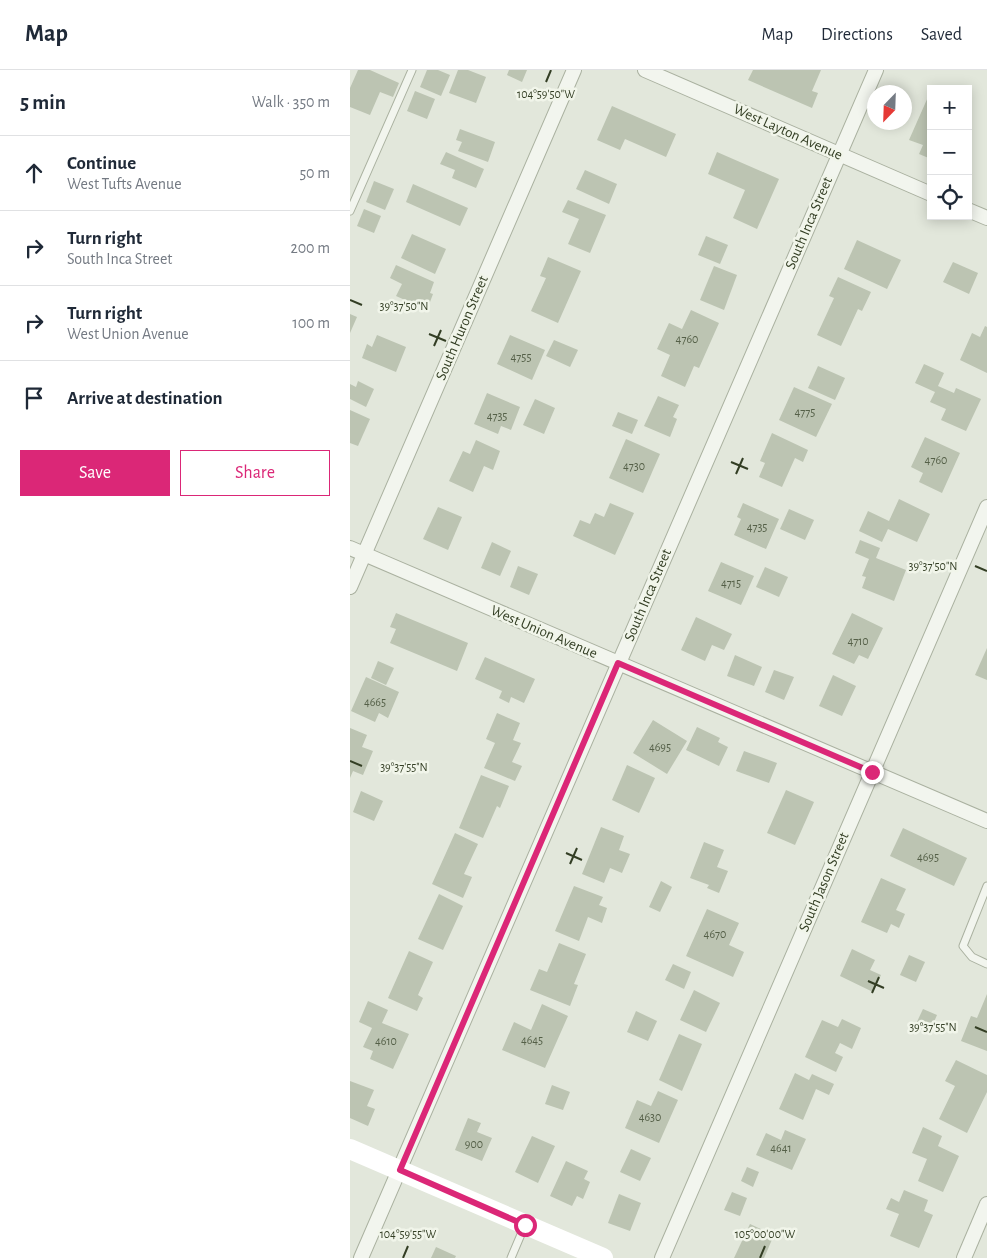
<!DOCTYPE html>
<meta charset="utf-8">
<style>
body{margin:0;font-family:"Alegreya Sans",sans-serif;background:#f2f2f3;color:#1f2937}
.controls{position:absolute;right:15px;top:15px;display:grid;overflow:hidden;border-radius:0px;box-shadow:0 2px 12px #0003}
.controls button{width:45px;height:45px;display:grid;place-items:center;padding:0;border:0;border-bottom:1px solid #e0e1e3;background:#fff;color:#1f2937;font:25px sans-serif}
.compass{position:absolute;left:517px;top:15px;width:45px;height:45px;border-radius:50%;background:#fff;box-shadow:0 2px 12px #0003;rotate:203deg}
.stop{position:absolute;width:15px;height:15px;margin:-11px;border:4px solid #db2777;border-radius:50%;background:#fff}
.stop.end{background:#db2777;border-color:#fff;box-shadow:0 1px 5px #0008}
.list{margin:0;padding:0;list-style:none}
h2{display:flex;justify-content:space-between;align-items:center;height:65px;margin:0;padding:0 20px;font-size:21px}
h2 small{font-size:16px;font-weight:400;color:#747a83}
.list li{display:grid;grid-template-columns:32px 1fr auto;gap:15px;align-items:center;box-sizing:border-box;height:75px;padding:0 20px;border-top:1px solid #e0e1e3}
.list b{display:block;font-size:19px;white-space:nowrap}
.list p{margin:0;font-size:16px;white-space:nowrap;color:#747a83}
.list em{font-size:16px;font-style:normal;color:#747a83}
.actions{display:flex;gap:10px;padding:15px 20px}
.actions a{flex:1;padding:11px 0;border:1px solid #db2777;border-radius:0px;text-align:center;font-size:18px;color:#db2777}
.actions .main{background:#db2777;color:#fff}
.icon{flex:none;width:28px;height:28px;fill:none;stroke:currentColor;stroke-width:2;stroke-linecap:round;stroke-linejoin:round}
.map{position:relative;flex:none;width:637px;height:1188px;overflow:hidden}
header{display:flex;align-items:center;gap:30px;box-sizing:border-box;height:70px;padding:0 25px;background:#fff;border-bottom:1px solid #e0e1e3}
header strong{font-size:24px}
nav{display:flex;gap:28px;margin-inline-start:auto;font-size:18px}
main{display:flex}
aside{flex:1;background:#fff}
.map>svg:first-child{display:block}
.building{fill:#bcc4b2}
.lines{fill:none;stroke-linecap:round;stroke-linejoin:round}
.lane-casing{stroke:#aab1a0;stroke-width:9}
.street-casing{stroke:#aab1a0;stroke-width:16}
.lane{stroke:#f2f5ee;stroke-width:7}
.street{stroke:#f2f5ee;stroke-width:14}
.secondary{stroke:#fff;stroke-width:20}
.route{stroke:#db2777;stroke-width:6}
.ticks{fill:none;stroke:#333e24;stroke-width:2}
.labels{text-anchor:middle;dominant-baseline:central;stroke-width:5;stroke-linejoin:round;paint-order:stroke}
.number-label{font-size:12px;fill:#556048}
.street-label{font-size:15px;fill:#333e24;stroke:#f1f5ea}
.ticks-label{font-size:12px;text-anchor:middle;fill:#333e24;stroke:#f1f5ea;stroke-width:5;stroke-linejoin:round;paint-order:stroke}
</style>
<header>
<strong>Map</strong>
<nav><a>Map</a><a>Directions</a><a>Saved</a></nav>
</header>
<main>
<aside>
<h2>5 min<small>Walk · 350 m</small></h2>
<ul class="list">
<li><svg class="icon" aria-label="ahead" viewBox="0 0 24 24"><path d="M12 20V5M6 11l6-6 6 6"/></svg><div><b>Continue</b><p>West Tufts Avenue</p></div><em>50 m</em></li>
<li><svg class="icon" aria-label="right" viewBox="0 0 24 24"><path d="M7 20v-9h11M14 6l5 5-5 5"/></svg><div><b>Turn right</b><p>South Inca Street</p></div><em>200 m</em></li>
<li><svg class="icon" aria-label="right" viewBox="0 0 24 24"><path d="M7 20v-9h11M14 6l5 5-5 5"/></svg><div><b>Turn right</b><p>West Union Avenue</p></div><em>100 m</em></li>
<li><svg class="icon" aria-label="arrive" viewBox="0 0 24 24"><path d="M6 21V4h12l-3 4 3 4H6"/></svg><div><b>Arrive at destination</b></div></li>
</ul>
<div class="actions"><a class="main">Save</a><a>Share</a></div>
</aside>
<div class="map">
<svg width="637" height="1188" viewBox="0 0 637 1188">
<rect width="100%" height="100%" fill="#e2e7db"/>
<!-- building -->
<g class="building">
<path d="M8,0h12l29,13 -6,14 -13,-5 -10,23 -20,-8v-19z"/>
<path d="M77,0h11l12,5 -9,21 -21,-9z"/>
<path d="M108,0h10l18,7 -10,26 -27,-10z"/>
<path d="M159,0h18l-5,12 -15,-7z"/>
<path d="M403,0h68l-9,21 6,2 -6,15 -64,-28z"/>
<path d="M65,21l20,8 -8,20 -20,-8z"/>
<path d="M578,27l3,1v61l-12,-5 4,-9 -14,-5z"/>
<path d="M262,36l64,28 -10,23 -41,-18 -5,11 -23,-10z"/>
<path d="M110,59l35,13 -7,20 -30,-11 4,-9 -6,-2z"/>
<path d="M96,82l38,17 -8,19 -24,-10 3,-8 -15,-6z"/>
<path d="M367,82l62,27 -22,50 -24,-11 12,-28 -37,-16z"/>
<path d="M235,100l32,14 -8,20 -33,-15z"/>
<path d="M24,111l20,8 -9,21 -19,-8z"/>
<path d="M63,114l55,24 -8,18 -54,-24z"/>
<path d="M218,130l38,15 -16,38 -22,-9 11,-25 -17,-7z"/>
<path d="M14,139l17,7 -7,17 -17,-7z"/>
<path d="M62,164l34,15 -11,25 -34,-16z"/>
<path d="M356,166l22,9 -8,19 -22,-9z"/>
<path d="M507,170l44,20 -14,29 -43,-20z"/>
<path d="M198,187l33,14 -23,52 -27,-12 15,-33 -6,-2z"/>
<path d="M603,192l25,11 -9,21 -26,-12z"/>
<path d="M46,195l38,17 -4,11 3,1 -6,16 -31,-14 6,-12 -12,-6z"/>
<path d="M364,196l23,9 -13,35 -24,-10z"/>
<path d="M488,207l33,15 -9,19 -4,-2 -17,37 -24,-11 17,-37 -5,-2z"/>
<path d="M341,240l28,13 -20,45 -5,-2 -9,21 -24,-11 9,-21 -13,-6 12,-26 13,6z"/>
<path d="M0,244l7,3 -7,16z"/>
<path d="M635,256l2,1v46l-27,-13 12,-27 8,4z"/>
<path d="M27,265l29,12 -10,25 -34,-14 5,-14 5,3z"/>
<path d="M160,265l35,15 -13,30 -35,-16z"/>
<path d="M204,270l24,10 -8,17 -24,-11z"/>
<path d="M574,294l20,9 -6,13 16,7 2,-5 25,11 -15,32 -25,-11 5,-11 -16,-7 5,-10 -20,-9z"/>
<path d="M468,296l27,12 -10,22 -27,-12z"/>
<path d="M8,311l16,8 -8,18 -16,-8v-15l6,3z"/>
<path d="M444,317l38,17 -16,33 -37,-17z"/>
<path d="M137,323l33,14 -9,23 -10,-4 -3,8 -24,-10z"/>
<path d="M308,326l21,9 -6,12 4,2 -7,18 -26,-11z"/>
<path d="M185,329l20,9 -11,26 -21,-9z"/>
<path d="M0,340l20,9 -12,27 -8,-3z"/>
<path d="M268,342l20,8 -6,14 -20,-8z"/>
<path d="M422,363l36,17 -5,12 -8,-4 -13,29 -23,-10 6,-14 -5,-2z"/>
<path d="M575,367l35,16 -18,40 -23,-11 4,-9 -12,-6z"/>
<path d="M276,369l34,15 -17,39 -34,-15z"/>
<path d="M126,370l24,11 -7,19 -9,-4 -11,26 -24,-11 14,-30 7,3z"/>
<path d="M549,429l31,15 -13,28 -29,-13 -6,13 -23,-11 9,-20 21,10z"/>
<path d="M260,433l24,10 -19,42 -42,-19 7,-16 10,4 5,-11 9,4z"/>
<path d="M393,433l36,16 -13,30 -32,-14 7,-16 -4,-2z"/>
<path d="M88,437l24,10 -14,33 -25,-11z"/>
<path d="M439,439l25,11 -9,20 -25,-11z"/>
<path d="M510,470l20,8 -4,10 30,12 -12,31 -32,-13 4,-11 -4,-1 7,-17 -14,-6z"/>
<path d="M142,472l19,9 -11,25 -19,-8z"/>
<path d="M371,492l33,14 -13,29 -33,-14z"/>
<path d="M168,496l20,8 -9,21 -19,-8z"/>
<path d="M415,497l23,10 -9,20 -23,-10z"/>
<path d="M46,543l72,30 -11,28 -67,-28 6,-14 -6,-2z"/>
<path d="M502,543l31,15 -15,31 -9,-4 -5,9 -22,-10z"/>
<path d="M346,547l36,17 -8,16 -12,-5 -7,16 -24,-11z"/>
<path d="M637,578v32l-12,-5z"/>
<path d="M385,585l27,12 -8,19 -27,-10z"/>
<path d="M135,587l50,22 -11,24 -13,-6 -2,6 -10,-5 3,-7 -27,-12z"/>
<path d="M28,591l16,7 -8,17 -15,-7z"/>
<path d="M424,600l20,7 -10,23 -19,-8z"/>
<path d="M483,605l23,11 -14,30 -23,-10z"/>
<path d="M16,607l33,15 -11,26 -9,-5 -4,9 -24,-11z"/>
<path d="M147,643l23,10 -7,17 8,3 -9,19 10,4 -7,15 -31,-13 11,-25 -9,-4z"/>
<path d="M303,650l34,21 -20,33 -34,-21z"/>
<path d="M347,657l23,11 -2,4 10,5 -9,19 -33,-16z"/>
<path d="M0,658l17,7 -5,12 11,4 -10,24 -10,-4 -3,7z"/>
<path d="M394,681l33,12 -8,20 -33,-12z"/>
<path d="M277,695l28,13 -16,35 -27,-13z"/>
<path d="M131,705l28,11 -9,22 -3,-2 -14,32 -24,-10z"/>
<path d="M436,720l28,12 -19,43 -28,-12z"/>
<path d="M11,721l22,10 -9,20 -21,-9z"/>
<path d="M251,757l23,9 -5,14 11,4 -8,19 -12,-5 -6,15 -22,-9z"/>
<path d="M553,758l64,30 -13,28 -64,-30z"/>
<path d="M105,763l23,11 -14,30 8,3 -9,21 -31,-14z"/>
<path d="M354,772l20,8 -7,17 11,4 -9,22 -12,-5 2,-3 -19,-7z"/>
<path d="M531,808l25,11 -10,21 9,4 -6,14 -8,-4 -4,9 -26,-11z"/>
<path d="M311,811l11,6 -12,25 -11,-5z"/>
<path d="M224,816l29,11 -4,8 8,3 -5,15 -14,-6 -9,24 -24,-10z"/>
<path d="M89,824l24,12 -20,44 -25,-11z"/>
<path d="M357,839l32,14 -10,22 15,7 -11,25 -47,-21z"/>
<path d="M209,873l27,11 -12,30 4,1 -8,21 -40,-16 9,-21 8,3z"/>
<path d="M502,879l23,11 -5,10 11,5 -8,17 -33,-16z"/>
<path d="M59,881l24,11 -15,33 5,3 -6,13 -29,-13z"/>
<path d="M559,885l16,7 -9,20 -16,-7z"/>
<path d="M323,894l18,8 -7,17 -19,-9z"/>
<path d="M344,920l26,13 -14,29 -26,-12z"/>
<path d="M637,924v57l-26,-10 10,-25 6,2z"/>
<path d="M18,931l20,9 -6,13 27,11 -16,35 -23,-10 3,-8 -10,-4 9,-19 -13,-6z"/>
<path d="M192,934l26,12 -23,52 -43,-18 12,-28 17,8z"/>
<path d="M573,939l14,6 -8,18 -14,-7z"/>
<path d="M286,941l21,10 -9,20 -21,-9z"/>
<path d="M492,949l19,9 -9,21 -12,-6 -5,10 8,4 -7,15 -31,-15 17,-37 16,7z"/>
<path d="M329,964l23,10 -20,47 -23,-11z"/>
<path d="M606,990l31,15v17l-20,41 -28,-14 16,-33 -10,-5z"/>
<path d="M445,1003l14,7 3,-6 22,10 -5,11 -13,-6 -13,31 -24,-11z"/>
<path d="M0,1011l24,9 -7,16 8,3 -7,17 -18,-8z"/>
<path d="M202,1015l18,7 -7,18 -18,-6z"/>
<path d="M308,1021l20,9 -19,43 -34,-15 12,-28 14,6z"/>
<path d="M118,1048l13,5 -4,9 15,6 -10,23 -27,-11z"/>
<path d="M573,1057l19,9 -4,10 21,10 -16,36 -25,-11 9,-22 -15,-6z"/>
<path d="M435,1060l21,9 -14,31 -36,-15 10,-22 15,7z"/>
<path d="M182,1066l23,10 -17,37 -23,-11z"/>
<path d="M281,1079l20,9 -11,23 -20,-9z"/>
<path d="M216,1091l22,10 -4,8 6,3 -7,17 -6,-3 -5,10 -22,-10z"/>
<path d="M397,1097l12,5 -6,15 -12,-6z"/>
<path d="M554,1120l24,10 -4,11 9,4 -14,33 -29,-12 9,-22 -13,-5 5,-11 8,4z"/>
<path d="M382,1122l15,6 -7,18 -16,-6z"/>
<path d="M269,1124l22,9 -11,28 -22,-8z"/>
<path d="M400,1154l24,11 -10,23h-30z"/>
<path d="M86,1177l20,9 -1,2h-24z"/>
</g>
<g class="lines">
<!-- lane casing -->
<g class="lane-casing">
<g id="lane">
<path d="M0,141l62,-141"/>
<path d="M637,816l-24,60 9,11 15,7"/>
<path d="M161,1188l14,-33"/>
</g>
</g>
<!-- street casing -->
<g class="street-casing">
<g id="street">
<path d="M295,0l286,124"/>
<path d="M618,140l19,8"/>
<path d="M0,478l637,273"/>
<path d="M0,517l224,-517"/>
<path d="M11,1188l515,-1188"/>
<path d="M312,1188l325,-751"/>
<path d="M614,1188l23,-54"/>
</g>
</g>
<!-- lane -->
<use href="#lane" class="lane"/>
<!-- street -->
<use href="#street" class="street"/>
<!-- secondary -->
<path class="secondary" d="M0,1079l253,109"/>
</g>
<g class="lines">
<!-- route -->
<path class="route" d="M175,1155l-125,-55 218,-507 254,109"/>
</g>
<!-- ticks -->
<path class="ticks" d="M196,12l5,-12M0,230l12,5M79,264l17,7M84,276l7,-16M381,392l17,7M386,404l7,-16M625,496l12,5M0,691l12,5M216,783l16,7M220,794l7,-16M518,911l16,7M522,923l7,-16M625,957l12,5M53,1188l5,-12M410,1188l5,-12"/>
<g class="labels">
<!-- number labels -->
<g class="number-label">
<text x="337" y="269">4760</text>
<text x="171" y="287">4755</text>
<text x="455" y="342">4775</text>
<text x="147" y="346">4735</text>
<text x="586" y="390">4760</text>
<text x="284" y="396">4730</text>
<text x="407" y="457">4735</text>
<text x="381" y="513">4715</text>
<text x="508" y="571">4710</text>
<text x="25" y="632">4665</text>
<text x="310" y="677">4695</text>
<text x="578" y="787">4695</text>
<text x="365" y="864">4670</text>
<text x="182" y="970">4645</text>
<text x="36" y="971">4610</text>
<text x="300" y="1047">4630</text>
<text x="124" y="1074">900</text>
<text x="431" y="1078">4641</text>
</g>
<!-- street labels -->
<g class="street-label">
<text transform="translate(438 62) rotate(24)">West Layton Avenue</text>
<text transform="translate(459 153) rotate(-67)">South Inca Street</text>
<text transform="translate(112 258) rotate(-67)">South Huron Street</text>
<text transform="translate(298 525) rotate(-67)">South Inca Street</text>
<text transform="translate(194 562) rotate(23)">West Union Avenue</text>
<text transform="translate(474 812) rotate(-67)">South Jason Street</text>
</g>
</g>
<g class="ticks-label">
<text x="196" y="28">104°59'50"W</text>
<text x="54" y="240">39°37'50"N</text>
<text x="583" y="500">39°37'50"N</text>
<text x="54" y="701">39°37'55"N</text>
<text x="583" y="961">39°37'55"N</text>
<text x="58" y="1168">104°59'55"W</text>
<text x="415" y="1168">105°00'00"W</text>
</g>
</svg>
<div class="controls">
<button>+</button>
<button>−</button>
<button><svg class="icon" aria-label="locate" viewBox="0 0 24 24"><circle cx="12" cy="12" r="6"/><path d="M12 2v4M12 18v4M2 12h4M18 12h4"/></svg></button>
</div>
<svg class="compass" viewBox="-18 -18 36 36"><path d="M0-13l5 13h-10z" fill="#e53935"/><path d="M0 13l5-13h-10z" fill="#747a83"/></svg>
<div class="stop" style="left:175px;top:1155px"></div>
<div class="stop end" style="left:522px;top:702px"></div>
</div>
</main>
